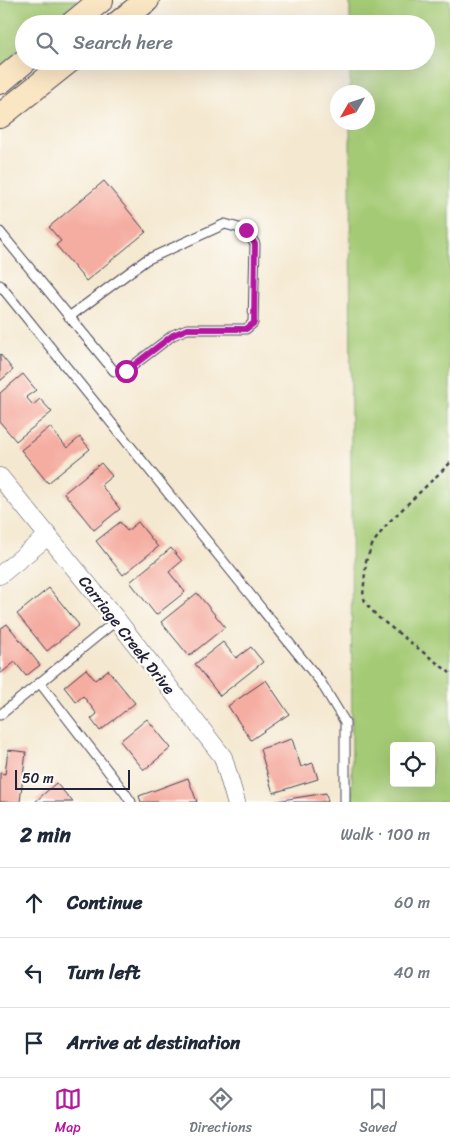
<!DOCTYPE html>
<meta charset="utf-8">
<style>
body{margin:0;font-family:Sriracha,sans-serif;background:#f2f2f3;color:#1f2937}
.controls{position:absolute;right:15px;bottom:15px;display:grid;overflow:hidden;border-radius:5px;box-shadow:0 5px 20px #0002}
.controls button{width:45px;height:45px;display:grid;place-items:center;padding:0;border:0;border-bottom:1px solid #e0e1e3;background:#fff;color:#1f2937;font:25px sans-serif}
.compass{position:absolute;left:330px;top:85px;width:45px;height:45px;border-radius:50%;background:#fff;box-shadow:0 5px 20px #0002;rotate:231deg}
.scale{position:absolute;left:15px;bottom:12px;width:115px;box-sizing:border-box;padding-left:5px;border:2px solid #22223b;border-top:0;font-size:14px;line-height:18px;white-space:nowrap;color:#22223b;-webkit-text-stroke:4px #fdfcf7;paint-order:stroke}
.stop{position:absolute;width:15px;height:15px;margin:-11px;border:4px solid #b5179e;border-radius:50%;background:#fff}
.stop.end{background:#b5179e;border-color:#fff;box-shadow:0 1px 5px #0008}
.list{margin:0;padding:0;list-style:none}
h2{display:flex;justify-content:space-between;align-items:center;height:65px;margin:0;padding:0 20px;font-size:21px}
h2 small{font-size:16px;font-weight:400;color:#747a83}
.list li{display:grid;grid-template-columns:32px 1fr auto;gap:15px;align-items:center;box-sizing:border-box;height:70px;padding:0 20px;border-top:1px solid #e0e1e3}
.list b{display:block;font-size:19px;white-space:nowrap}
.list em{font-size:16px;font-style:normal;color:#747a83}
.icon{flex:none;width:28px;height:28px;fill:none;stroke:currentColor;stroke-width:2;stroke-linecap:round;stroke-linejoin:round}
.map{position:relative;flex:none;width:450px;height:802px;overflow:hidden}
.search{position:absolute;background:#fff;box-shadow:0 5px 20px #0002;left:15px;right:15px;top:15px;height:55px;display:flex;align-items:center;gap:12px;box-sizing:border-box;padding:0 18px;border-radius:28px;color:#747a83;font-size:19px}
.sheet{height:275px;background:#fff}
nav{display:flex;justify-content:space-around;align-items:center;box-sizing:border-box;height:70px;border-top:1px solid #e0e1e3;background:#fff;font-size:14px;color:#747a83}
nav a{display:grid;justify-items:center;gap:2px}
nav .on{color:#b5179e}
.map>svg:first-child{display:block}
.green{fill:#a4ca75;stroke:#637658;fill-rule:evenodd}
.building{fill:#f5ada2}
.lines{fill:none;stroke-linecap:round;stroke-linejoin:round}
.lane-casing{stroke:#424051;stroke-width:11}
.street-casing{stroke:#424051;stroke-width:19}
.secondary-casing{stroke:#424051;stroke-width:26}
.path{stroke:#424051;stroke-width:2.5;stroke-dasharray:4 4;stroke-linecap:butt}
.lane{stroke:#fff;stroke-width:9}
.street{stroke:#fff;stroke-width:18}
.secondary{stroke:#fbe6c4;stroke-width:24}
.route{stroke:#b5179e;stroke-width:6}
.labels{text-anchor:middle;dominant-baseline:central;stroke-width:4.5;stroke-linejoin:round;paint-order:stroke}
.street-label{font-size:16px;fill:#22223b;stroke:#fdfcf7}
</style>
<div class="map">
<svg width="450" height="802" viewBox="0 0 450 802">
<rect width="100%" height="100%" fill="#fdfcf7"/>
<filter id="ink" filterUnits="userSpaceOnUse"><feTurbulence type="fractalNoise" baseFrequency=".02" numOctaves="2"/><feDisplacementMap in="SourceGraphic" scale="10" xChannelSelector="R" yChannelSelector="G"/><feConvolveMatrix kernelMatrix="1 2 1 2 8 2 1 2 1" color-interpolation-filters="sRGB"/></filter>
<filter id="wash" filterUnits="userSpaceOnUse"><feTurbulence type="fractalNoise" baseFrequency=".0096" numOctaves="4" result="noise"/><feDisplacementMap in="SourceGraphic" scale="20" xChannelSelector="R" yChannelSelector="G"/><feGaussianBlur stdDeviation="1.12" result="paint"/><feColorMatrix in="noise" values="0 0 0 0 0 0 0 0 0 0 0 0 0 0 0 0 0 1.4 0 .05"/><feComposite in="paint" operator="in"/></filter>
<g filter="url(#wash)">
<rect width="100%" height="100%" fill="#f4e8d0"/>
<!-- green -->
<g class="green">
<path d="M0,0h77l-27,24h-26v22l-24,20z"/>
<path d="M350,0h100v802h-98l-2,-679 18,-1v-30h-18v-31h76v-37h-76zM394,746h37v37h-37z"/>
</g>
<g id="blocks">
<!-- building -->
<g class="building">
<path d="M104,181l42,51 -60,49 -30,-36 5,-4 -12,-14z"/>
<path d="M0,354l13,16 -13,11z"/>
<path d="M23,374l13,16 -10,7 7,8 7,-6 12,13 -36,29 -16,-19v-29z"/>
<path d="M50,427l17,21 13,-11 10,12 -42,34 -27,-33z"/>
<path d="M101,463l11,13 -11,9 19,24 -26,21 -30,-37z"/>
<path d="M120,522l7,9 11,-9 20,25 -35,28 -27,-34z"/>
<path d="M171,548l11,13 -13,11 16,20 -29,23 -26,-33z"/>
<path d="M49,588l30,37 -32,26 -30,-37z"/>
<path d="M197,593l28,34 -36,29 -28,-34z"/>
<path d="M7,624l33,41 -14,11 -11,-14 -15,12v-45z"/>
<path d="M223,642l13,16 15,-11 12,15 -43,34 -25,-32z"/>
<path d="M86,669l9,11 13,-10 27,33 -35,28 -9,-12 6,-5 -14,-18 -7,6 -12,-15z"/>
<path d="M266,680l23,34 -38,26 -23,-34z"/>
<path d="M147,719l24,29 -27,22 -24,-29z"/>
<path d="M292,739l9,28 12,-4 5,16 -45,14 -13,-44z"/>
<path d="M8,750l18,2 -6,50h-20v-29l5,1z"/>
<path d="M188,778l9,24h-56l-2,-6z"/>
<path d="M56,783l17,19h-38z"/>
<path d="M326,793l2,9h-52v-1z"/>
</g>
</g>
</g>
<g filter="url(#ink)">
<use href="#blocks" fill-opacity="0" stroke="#424051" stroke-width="1"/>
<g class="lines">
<!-- lane casing -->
<g class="lane-casing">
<g id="lane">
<path d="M0,232l114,139h12l47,-36 14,-6h59l7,-6 2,-79 -9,-14 -21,-6 -79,36 -77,57"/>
<path d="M0,285l320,396 25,41v80"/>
<path d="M40,683l85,110 6,9"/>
<path d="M0,715l117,-95"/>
</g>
</g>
<!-- street casing -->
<g class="street-casing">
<g id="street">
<path d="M0,477l117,143 106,137 13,45"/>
<path d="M0,575l48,-39"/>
</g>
</g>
<!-- secondary casing -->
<g class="secondary-casing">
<g id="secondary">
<path d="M72,24l29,-24"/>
<path d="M117,24l30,-24"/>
<path d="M0,82l25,-21"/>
<path d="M0,116l69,-55"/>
</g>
</g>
<!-- path -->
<path class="path" d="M450,463l-62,60 -15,20 -7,18 -3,35 3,8 13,14 71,55"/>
<!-- lane -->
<use href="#lane" class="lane"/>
<!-- street -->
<use href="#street" class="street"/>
<!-- secondary -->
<use href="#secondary" class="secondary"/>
</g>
</g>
<g class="lines" filter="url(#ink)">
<!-- route -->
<path class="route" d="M126,371l47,-36 14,-6h59l8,-6 1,-79 -9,-14"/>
</g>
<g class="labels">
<!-- street labels -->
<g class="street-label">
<text transform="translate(127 635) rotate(52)">Carriage Creek Drive</text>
</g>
</g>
</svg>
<div class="controls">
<button><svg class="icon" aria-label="locate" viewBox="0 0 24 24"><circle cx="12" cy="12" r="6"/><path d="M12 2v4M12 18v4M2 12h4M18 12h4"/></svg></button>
</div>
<svg class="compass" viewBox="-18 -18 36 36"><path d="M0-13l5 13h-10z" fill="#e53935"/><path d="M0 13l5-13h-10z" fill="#747a83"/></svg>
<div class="scale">50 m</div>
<div class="stop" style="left:126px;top:371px"></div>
<div class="stop end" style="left:246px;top:230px"></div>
<div class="search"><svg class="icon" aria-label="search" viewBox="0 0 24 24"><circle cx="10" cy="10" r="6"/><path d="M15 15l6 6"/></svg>Search here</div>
</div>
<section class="sheet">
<h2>2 min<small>Walk · 100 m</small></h2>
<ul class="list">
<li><svg class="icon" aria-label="ahead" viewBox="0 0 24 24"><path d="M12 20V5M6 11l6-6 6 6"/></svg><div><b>Continue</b></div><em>60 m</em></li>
<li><svg class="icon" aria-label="left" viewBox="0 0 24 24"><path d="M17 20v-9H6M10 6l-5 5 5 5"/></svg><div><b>Turn left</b></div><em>40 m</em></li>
<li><svg class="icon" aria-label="arrive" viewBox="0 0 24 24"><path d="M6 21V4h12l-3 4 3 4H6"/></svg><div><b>Arrive at destination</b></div></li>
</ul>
</section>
<nav>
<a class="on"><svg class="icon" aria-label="map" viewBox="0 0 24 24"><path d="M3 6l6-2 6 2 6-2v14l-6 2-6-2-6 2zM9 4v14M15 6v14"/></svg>Map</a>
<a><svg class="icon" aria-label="directions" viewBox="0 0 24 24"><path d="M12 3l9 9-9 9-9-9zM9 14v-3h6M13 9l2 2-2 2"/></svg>Directions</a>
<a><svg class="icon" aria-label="saved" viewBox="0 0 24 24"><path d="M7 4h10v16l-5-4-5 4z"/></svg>Saved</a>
</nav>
